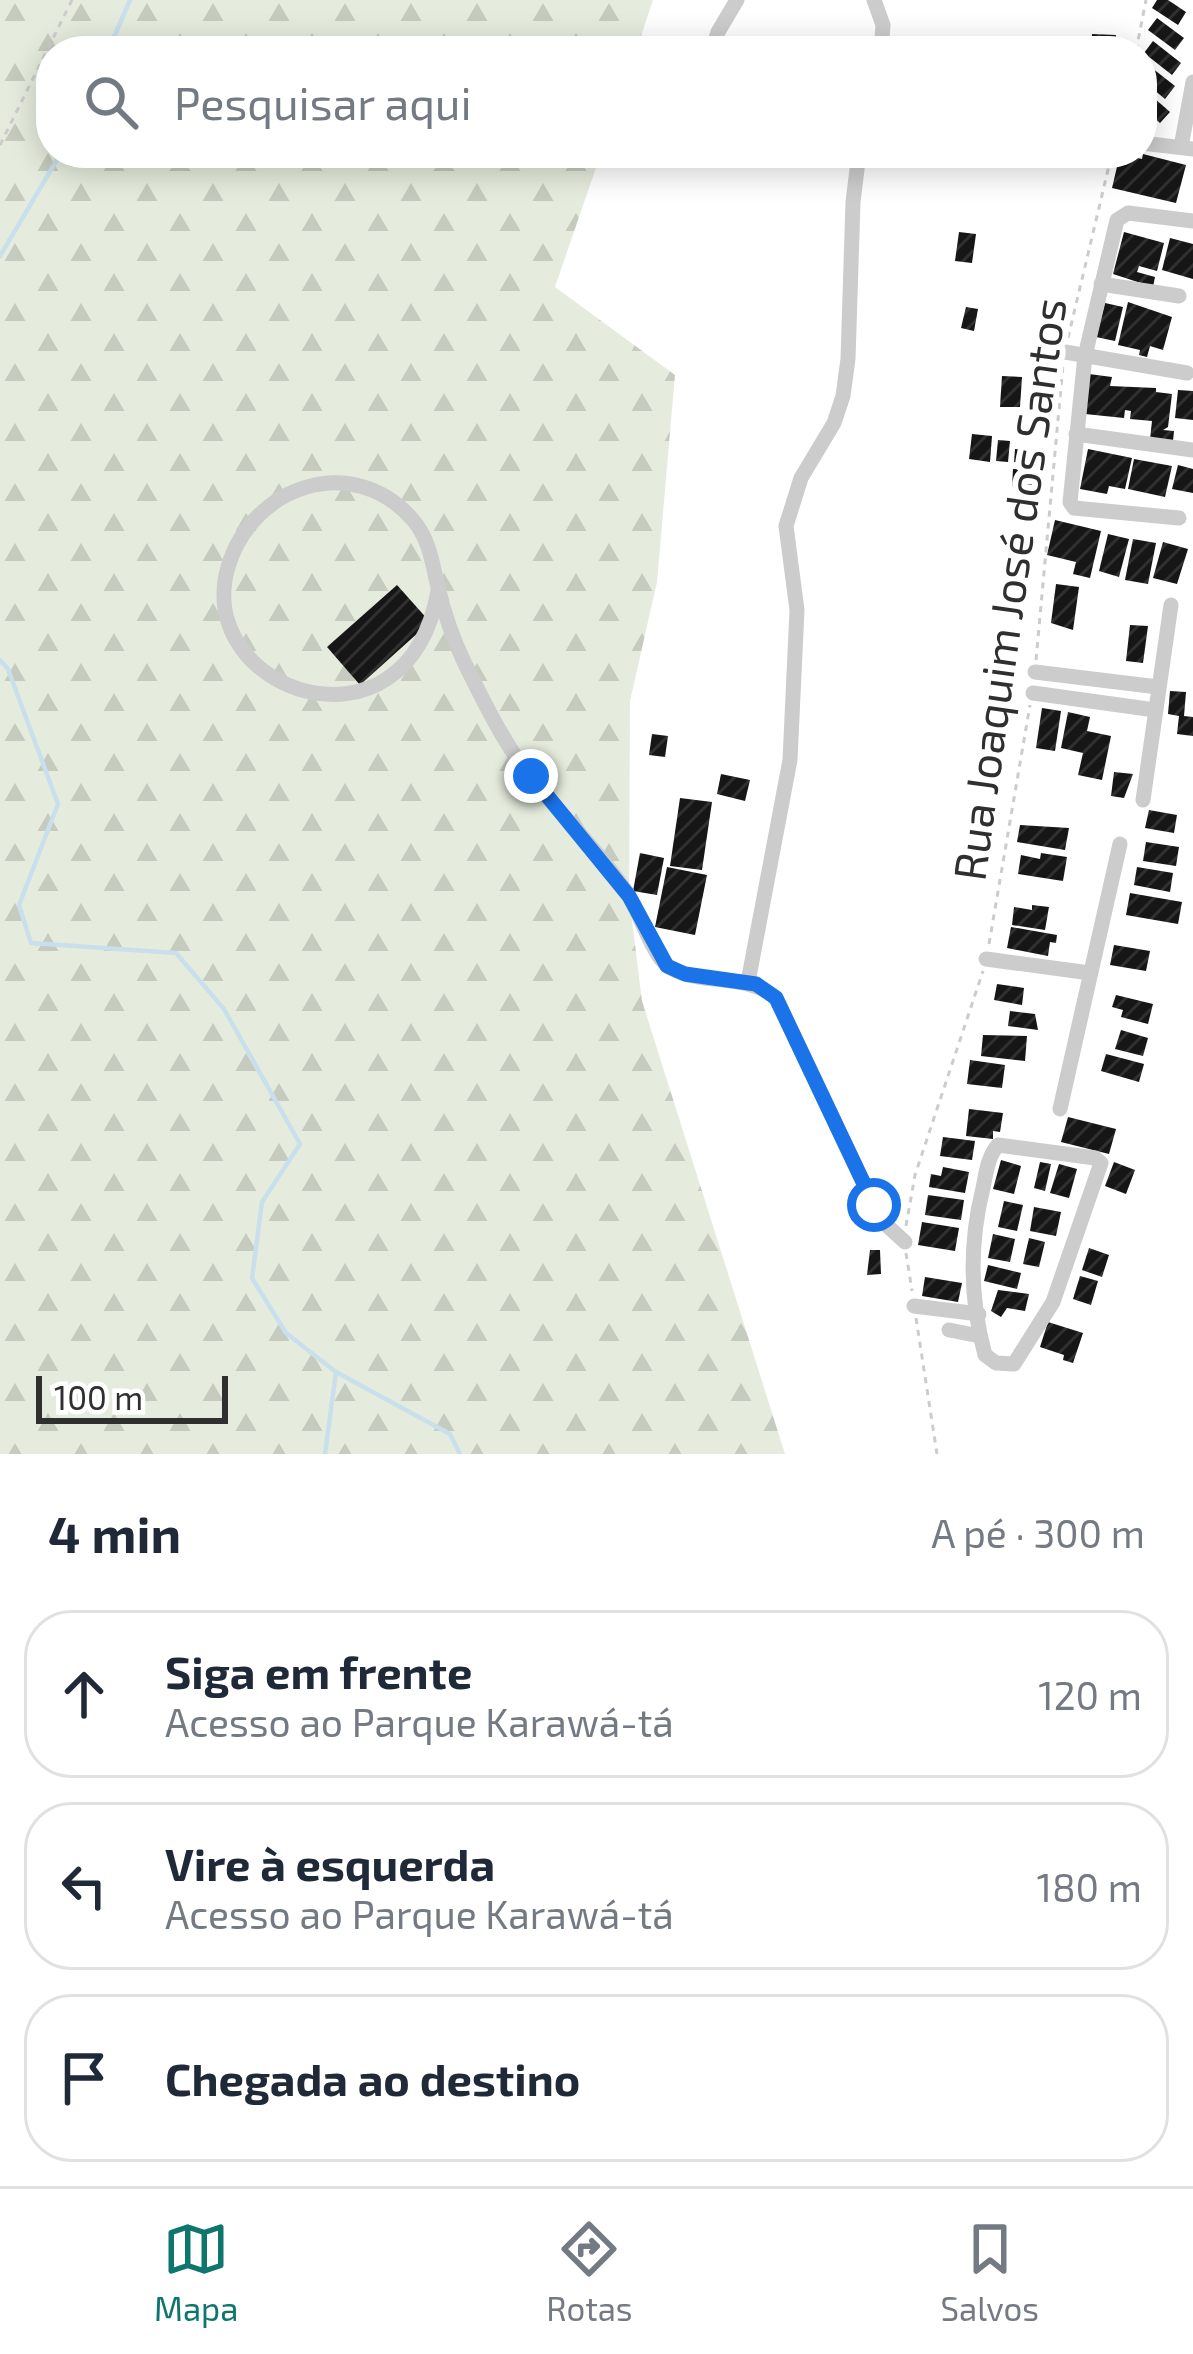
<!DOCTYPE html>
<html lang="pt">
<meta charset="utf-8">
<style>
body{margin:0;font-family:"Exo 2",sans-serif;background:#f2f2f3;color:#1f2937}
.scale{position:absolute;left:36px;bottom:30px;width:192px;box-sizing:border-box;padding-left:12px;border:6px solid #2f2f2f;border-top:0;font-size:33px;line-height:42px;white-space:nowrap;color:#2f2f2f;-webkit-text-stroke:9px #fff;paint-order:stroke}
.stop{position:absolute;width:36px;height:36px;margin:-27px;border:9px solid #1a73e8;border-radius:50%;background:#fff}
.stop.end{background:#1a73e8;border-color:#fff;box-shadow:0 3px 12px #0008}
.list{margin:0;padding:0;list-style:none}
h2{display:flex;justify-content:space-between;align-items:center;height:156px;margin:0;padding:0 48px;font-size:51px}
h2 small{font-size:39px;font-weight:400;color:#747a83}
.list li{display:grid;grid-template-columns:78px 1fr auto;gap:36px;align-items:center;box-sizing:border-box;height:168px;margin:0 24px 24px;padding:0 24px;border:3px solid #e0e1e3;border-radius:48px}
.list b{display:block;font-size:45px;white-space:nowrap}
.list p{margin:0;font-size:39px;white-space:nowrap;color:#747a83}
.list em{font-size:39px;font-style:normal;color:#747a83}
.icon{flex:none;width:66px;height:66px;fill:none;stroke:currentColor;stroke-width:2;stroke-linecap:round;stroke-linejoin:round}
.map{position:relative;flex:none;width:1193px;height:1454px;overflow:hidden}
.search{position:absolute;background:#fff;box-shadow:0 6px 30px #0003;left:36px;right:36px;top:36px;height:132px;display:flex;align-items:center;gap:30px;box-sizing:border-box;padding:0 42px;border-radius:48px;color:#747a83;font-size:45px}
.sheet{height:732px;background:#fff}
nav{display:flex;justify-content:space-around;align-items:center;box-sizing:border-box;height:168px;border-top:3px solid #e0e1e3;background:#fff;font-size:33px;color:#747a83}
nav a{display:grid;justify-items:center;gap:6px}
nav .on{color:#0f766e}
.map>svg:first-child{display:block}
.forest{fill:url(#forest-firs)}
.lines{fill:none;stroke-linecap:round;stroke-linejoin:round}
.stream{stroke:#c9dfec;stroke-width:4.5}
.building{fill:url(#building-hatch)}
.path{stroke:#ccc;stroke-width:3;stroke-dasharray:6 6;stroke-linecap:butt}
.minor{stroke:#ccc;stroke-width:15}
.route{stroke:#1a73e8;stroke-width:15}
.labels{text-anchor:middle;dominant-baseline:central;stroke-width:12;stroke-linejoin:round;paint-order:stroke}
.street-label{font-size:45px;fill:#2f2f2f;stroke:#fff}
</style>
<div class="map">
<svg width="1193" height="1454" viewBox="0 0 1193 1454">
<defs>
<pattern id="forest-firs" width="22" height="20" patternUnits="userSpaceOnUse" patternTransform="scale(3)"><rect width="22" height="20" fill="#e5ecdd"/><path d="M5 1l3.5 6h-7zM16 11l3.5 6h-7z" fill="#c5cbbe"/></pattern>
<pattern id="building-hatch" width="6" height="6" patternUnits="userSpaceOnUse" patternTransform="scale(3)"><rect width="6" height="6" fill="#161616"/><path d="M-1 1l2-2M0 6l6-6M5 7l2-2" fill="none" stroke="#303030"/></pattern>
</defs>
<rect width="100%" height="100%" fill="#fff"/>
<!-- forest -->
<path class="forest" d="M0,0h653l-17,51h-585v102h550l-46,134 120,88 -18,207 -27,119 -1,195 13,105 143,453h-785z"/>
<g class="lines">
<!-- stream -->
<g class="stream">
<path d="M108,51l22,-51"/>
<path d="M0,256l61,-103"/>
<path d="M0,660l8,9 50,135 -39,101 12,38 145,10 48,56 76,135 -38,58 -10,76 34,55 50,39 114,62 10,20"/>
<path d="M325,1454l11,-82"/>
</g>
</g>
<!-- building -->
<g class="building">
<path d="M1157,0h11l18,12 -8,13 -26,-17z"/>
<path d="M1157,18l27,20 -9,12 -27,-20z"/>
<path d="M1092,34l24,1v15h-25z"/>
<path d="M1153,41l28,22 -9,12 -28,-22z"/>
<path d="M1152,68l23,18 -10,13 -23,-19z"/>
<path d="M1146,91l24,21 -10,11 -18,-16z"/>
<path d="M1120,154l22,5 1,-5 43,11 -10,38 -64,-15z"/>
<path d="M959,232l17,2 -4,29 -17,-2z"/>
<path d="M1124,232l40,11 -7,28 -18,-5 -2,6 18,5 -2,10 -40,-13z"/>
<path d="M1170,238l23,6v35l-31,-9z"/>
<path d="M1128,302l44,15 -9,33 -13,-4 -3,11 -8,-2 1,-5 -22,-5z"/>
<path d="M1105,303l18,4 -8,34 -19,-4z"/>
<path d="M966,307l12,2 -4,22 -13,-3z"/>
<path d="M1089,374l23,3 -2,9 46,2v4l16,2 -4,33 -5,3 11,1 -1,10 -23,-2 2,-18 -22,-2 1,-8 -6,-1 -1,8 -39,-4z"/>
<path d="M1002,376l20,1 -2,30h-20z"/>
<path d="M1178,390l15,1v29l-18,-2z"/>
<path d="M972,434l20,2 -2,26 -21,-3z"/>
<path d="M998,440l12,1 -2,21 -12,-1z"/>
<path d="M1015,449l23,1 -1,13 -23,-1z"/>
<path d="M1088,449l44,9 -7,31 -16,-3 -2,8 -27,-5z"/>
<path d="M1134,459l38,7 -7,31 -37,-8z"/>
<path d="M1178,465l15,4v24l-21,-4z"/>
<path d="M1013,469l23,1 -1,18 -23,-1z"/>
<path d="M1055,520l46,11 -11,47 -17,-4 3,-12 -29,-7z"/>
<path d="M1108,534l21,5 -10,38 -20,-6z"/>
<path d="M1133,539l23,4 -8,41 -23,-4z"/>
<path d="M1163,542l25,7 -11,35 -24,-6z"/>
<path d="M1056,584l23,3 -6,43 -22,-7z"/>
<path d="M397,585l33,37 -70,63 -33,-38z"/>
<path d="M1130,625l18,1 -5,37 -17,-2z"/>
<path d="M1170,691l16,1 -2,24 9,1v19l-16,-2 2,-18 -11,-2z"/>
<path d="M1042,708l19,3 -6,40 -19,-3z"/>
<path d="M1068,712l22,5 -3,14 24,5 -9,44 -24,-5 5,-22 -22,-5z"/>
<path d="M652,734l16,2 -3,21 -16,-2z"/>
<path d="M1114,772l19,2 -9,24 -13,-2z"/>
<path d="M721,774l29,6 -5,21 -28,-7z"/>
<path d="M680,798l32,4 -10,68 -32,-4z"/>
<path d="M1149,810l28,5 -3,18 -29,-5z"/>
<path d="M1020,825l49,3 -4,22 -48,-8z"/>
<path d="M1146,842l33,5 -3,19 -33,-5z"/>
<path d="M640,853l24,5 -7,37 -24,-4z"/>
<path d="M1041,853l26,4 -4,24 -45,-7 3,-19 19,4z"/>
<path d="M667,867l40,8 -12,60 -40,-8z"/>
<path d="M1137,867l36,6 -3,19 -36,-7z"/>
<path d="M1130,893l52,9 -4,22 -52,-9z"/>
<path d="M1032,905l17,2 -4,23 -33,-5 2,-18 18,3z"/>
<path d="M1011,927l46,8 -1,8 -6,-1 -2,14 -41,-8z"/>
<path d="M1114,945l36,6 -4,20 -36,-6z"/>
<path d="M997,984l27,4 -2,17 -28,-5z"/>
<path d="M1116,995l37,9 -5,20 -27,-7 2,-7 -11,-3z"/>
<path d="M1010,1011l25,3 3,16 -30,-4z"/>
<path d="M1121,1030l27,8 -5,18 -28,-7z"/>
<path d="M983,1035l44,1 -2,25 -44,-5z"/>
<path d="M1106,1054l38,10 -5,18 -38,-11z"/>
<path d="M970,1060l35,5 -3,23 -35,-4z"/>
<path d="M969,1109l34,4 -3,19 -7,-1v8l-27,-3z"/>
<path d="M1068,1117l48,12 -7,25 -48,-12z"/>
<path d="M943,1137l32,4 -3,19 -32,-4z"/>
<path d="M1001,1160l20,6 -7,28 -21,-5z"/>
<path d="M1040,1162l11,2 -6,27 -11,-3z"/>
<path d="M1114,1162l21,8 -9,24 -21,-8z"/>
<path d="M1059,1164l18,5 -8,29 -19,-5z"/>
<path d="M943,1167l26,5 -4,21 -36,-6 2,-13 10,2z"/>
<path d="M928,1195l36,5 -3,20 -36,-5z"/>
<path d="M1004,1201l19,4 -6,26 -19,-4z"/>
<path d="M1034,1207l27,5 -5,24 -26,-5z"/>
<path d="M922,1222l37,6 -4,23 -37,-6z"/>
<path d="M993,1234l22,5 -5,23 -22,-4z"/>
<path d="M1029,1238l16,4 -6,25 -16,-3z"/>
<path d="M1089,1248l20,7 -7,22 -20,-7z"/>
<path d="M870,1250h10l1,24 -14,1z"/>
<path d="M988,1265l33,8 -4,16 -33,-8z"/>
<path d="M1080,1276l18,5 -7,24 -18,-6z"/>
<path d="M925,1277l37,6 -4,19 -36,-6z"/>
<path d="M998,1290l31,4 -4,17 -18,-3 -6,9 -10,-6z"/>
<path d="M1048,1322l35,11 -10,30 -10,-3 1,-5 -24,-8z"/>
</g>
<g class="lines">
<!-- path -->
<g class="path">
<path d="M1136,51l10,-51"/>
<path d="M0,145l72,-145"/>
<path d="M1068,338l44,-185"/>
<path d="M1036,660l27,-295"/>
<path d="M989,944l41,-239"/>
<path d="M906,1226l9,-51 68,-204"/>
<path d="M906,1253l6,38"/>
<path d="M916,1318l21,136"/>
</g>
<!-- minor -->
<g class="minor">
<path d="M874,0l9,25 -2,26"/>
<path d="M712,51l6,-19 19,-32"/>
<path d="M1142,143l51,6"/>
<path d="M1181,147l12,-65"/>
<path d="M687,157l1,-4"/>
<path d="M1101,284l78,12"/>
<path d="M1065,352l122,21"/>
<path d="M1076,434l117,16"/>
<path d="M1179,518l-105,-10 -4,-6 15,-146 32,-136 11,-7 65,8"/>
<path d="M438,591c-32,176 -246,100 -210,-24 24,-82 126,-116 185,-47 17,20 19,43 25,67 6,26 16,54 27,77 16,32 33,67 53,96 33,47 77,85 109,133 13,20 19,45 33,65 24,32 83,11 116,40l98,207 9,17 22,20"/>
<path d="M1035,672l123,15"/>
<path d="M1033,693l122,17"/>
<path d="M1143,800l28,-195"/>
<path d="M986,959l104,14"/>
<path d="M748,982l42,-222 7,-150 -11,-84 15,-48 33,-55 9,-27 5,-37 5,-157 6,-49"/>
<path d="M1060,1109l60,-265"/>
<path d="M998,1145l97,13 6,5 -48,139 -39,62 -18,-1 -11,-8c-15,-55 -16,-111 -2,-167 3,-15 5,-32 15,-43z"/>
<path d="M914,1306l65,8"/>
<path d="M949,1330l31,6"/>
</g>
</g>
<g class="lines">
<!-- route -->
<path class="route" d="M531,776l98,120 38,70 18,8 71,10 20,14 98,207"/>
</g>
<g class="labels">
<!-- street labels -->
<g class="street-label">
<text transform="translate(1008 589) rotate(-82)">Rua Joaquim José dos Santos</text>
</g>
</g>
</svg>
<div class="scale">100 m</div>
<div class="stop" style="left:874px;top:1205px"></div>
<div class="stop end" style="left:531px;top:776px"></div>
<div class="search"><svg class="icon" aria-label="search" viewBox="0 0 24 24"><circle cx="10" cy="10" r="6"/><path d="M15 15l6 6"/></svg>Pesquisar aqui</div>
</div>
<section class="sheet">
<h2>4 min<small>A pé · 300 m</small></h2>
<ul class="list">
<li><svg class="icon" aria-label="ahead" viewBox="0 0 24 24"><path d="M12 20V5M6 11l6-6 6 6"/></svg><div><b>Siga em frente</b><p>Acesso ao Parque Karawá-tá</p></div><em>120 m</em></li>
<li><svg class="icon" aria-label="left" viewBox="0 0 24 24"><path d="M17 20v-9H6M10 6l-5 5 5 5"/></svg><div><b>Vire à esquerda</b><p>Acesso ao Parque Karawá-tá</p></div><em>180 m</em></li>
<li><svg class="icon" aria-label="arrive" viewBox="0 0 24 24"><path d="M6 21V4h12l-3 4 3 4H6"/></svg><div><b>Chegada ao destino</b></div></li>
</ul>
</section>
<nav>
<a class="on"><svg class="icon" aria-label="map" viewBox="0 0 24 24"><path d="M3 6l6-2 6 2 6-2v14l-6 2-6-2-6 2zM9 4v14M15 6v14"/></svg>Mapa</a>
<a><svg class="icon" aria-label="directions" viewBox="0 0 24 24"><path d="M12 3l9 9-9 9-9-9zM9 14v-3h6M13 9l2 2-2 2"/></svg>Rotas</a>
<a><svg class="icon" aria-label="saved" viewBox="0 0 24 24"><path d="M7 4h10v16l-5-4-5 4z"/></svg>Salvos</a>
</nav>
